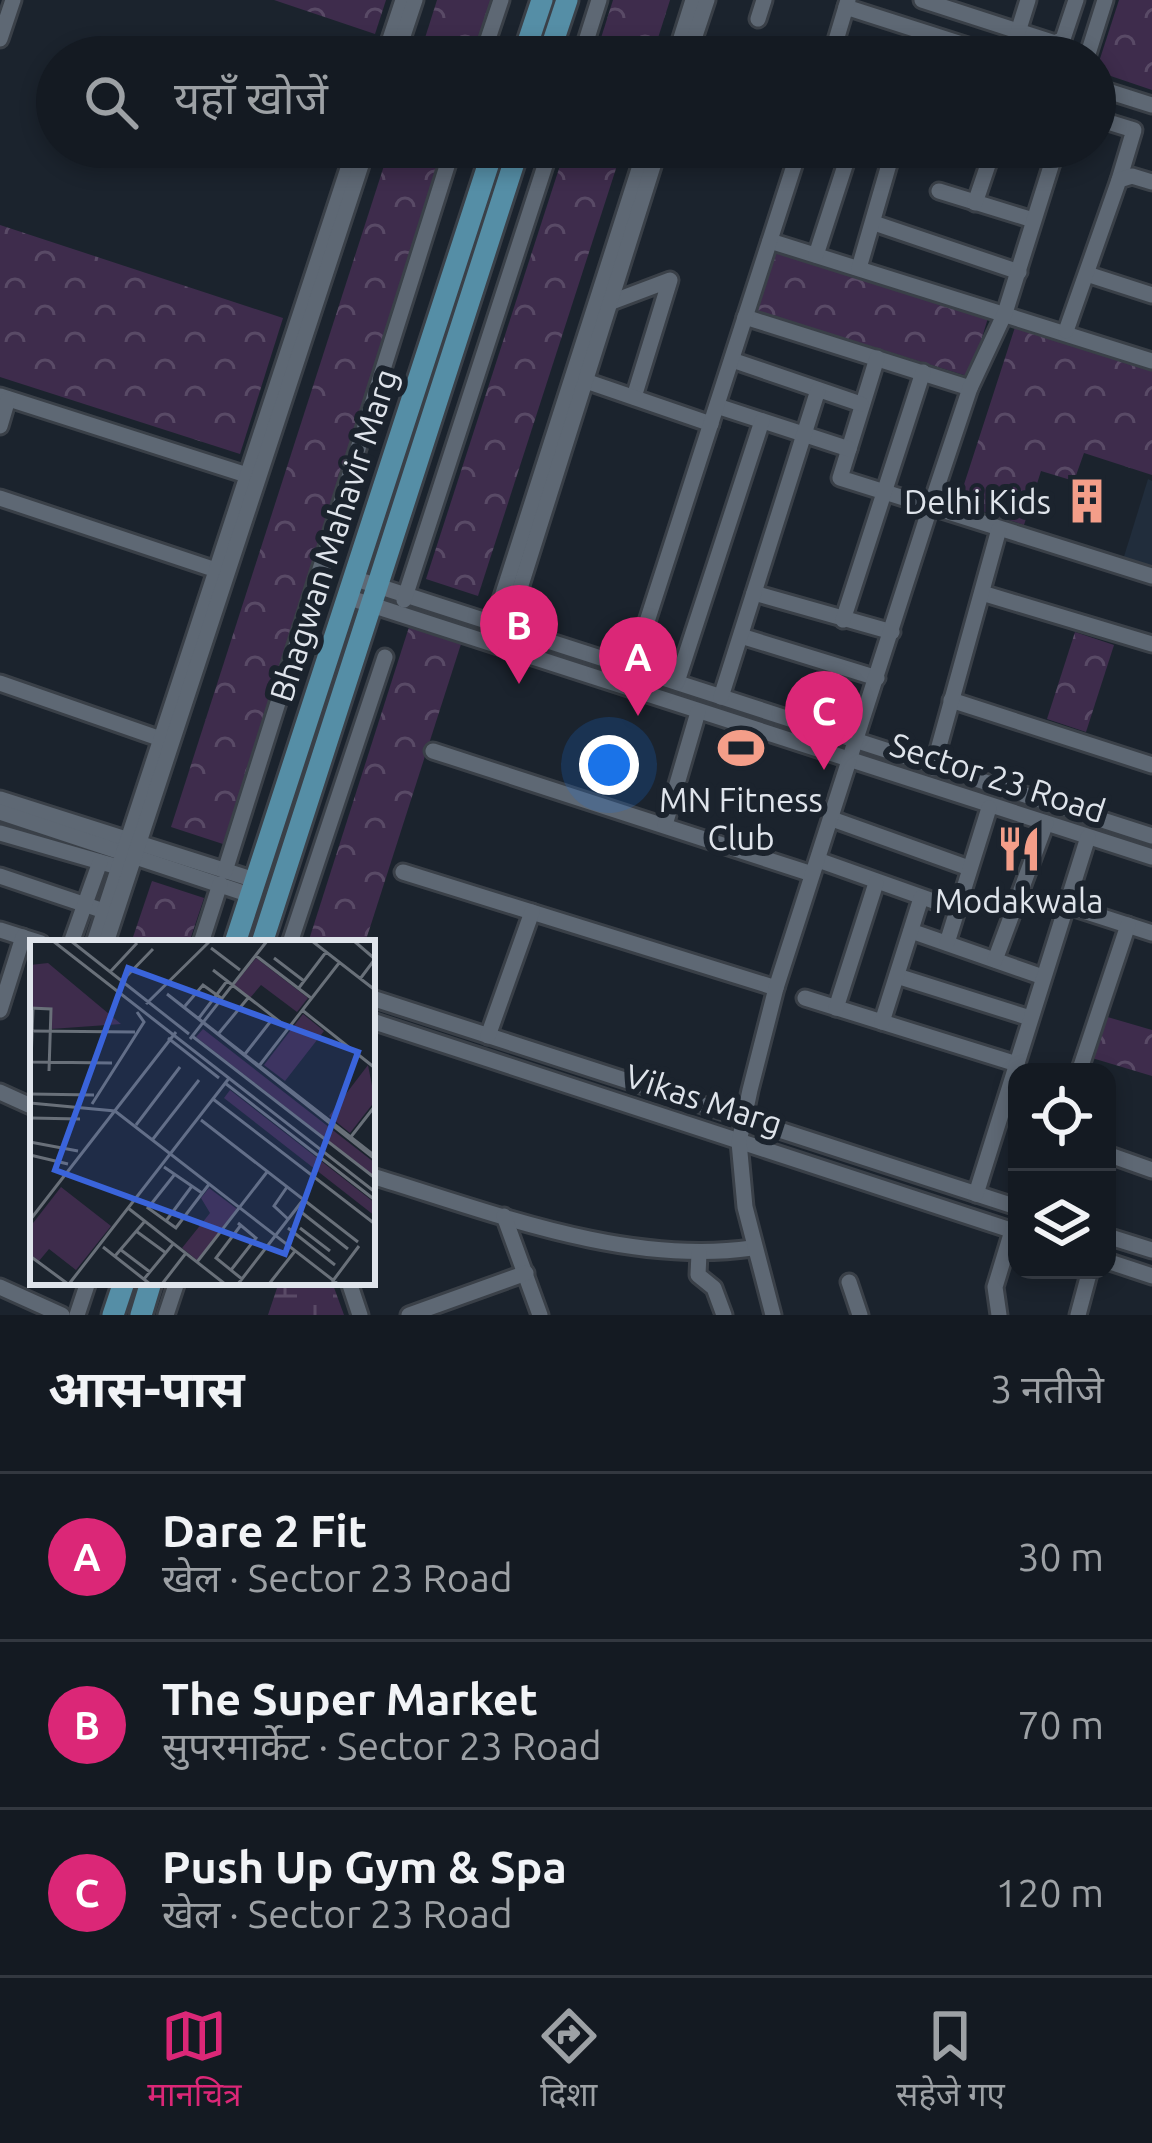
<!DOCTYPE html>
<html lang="hi">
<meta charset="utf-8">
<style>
body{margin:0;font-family:Ubuntu,"Noto Sans Devanagari",sans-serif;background:#21272f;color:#f1f3f6}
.controls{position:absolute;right:36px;bottom:36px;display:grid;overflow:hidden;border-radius:24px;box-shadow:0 6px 18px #0003}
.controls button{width:108px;height:108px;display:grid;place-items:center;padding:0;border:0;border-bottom:3px solid #333840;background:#141a22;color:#f1f3f6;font:60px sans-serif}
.you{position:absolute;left:609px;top:765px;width:42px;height:42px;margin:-30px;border:9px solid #fff;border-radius:50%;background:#1a73e8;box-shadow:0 0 0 18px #1a73e833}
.badge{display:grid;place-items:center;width:78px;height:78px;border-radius:50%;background:#db2777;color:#fff;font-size:39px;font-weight:700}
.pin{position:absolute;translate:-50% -99px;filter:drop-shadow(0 3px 6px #0008)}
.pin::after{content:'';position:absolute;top:63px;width:42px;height:36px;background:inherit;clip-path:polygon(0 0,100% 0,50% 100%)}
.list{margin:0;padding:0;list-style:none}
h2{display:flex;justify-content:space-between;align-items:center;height:156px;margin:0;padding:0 48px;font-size:51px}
h2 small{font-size:39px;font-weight:400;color:#9da1a5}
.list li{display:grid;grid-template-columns:78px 1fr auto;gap:36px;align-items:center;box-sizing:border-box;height:168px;padding:0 48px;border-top:3px solid #333840}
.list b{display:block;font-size:45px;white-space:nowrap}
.list p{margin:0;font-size:39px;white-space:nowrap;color:#9da1a5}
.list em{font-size:39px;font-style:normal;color:#9da1a5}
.icon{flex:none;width:66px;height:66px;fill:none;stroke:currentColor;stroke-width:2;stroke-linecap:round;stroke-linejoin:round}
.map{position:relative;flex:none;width:1152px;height:1315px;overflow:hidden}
.search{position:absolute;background:#141a22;box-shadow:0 6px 18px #0003;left:36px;right:36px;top:36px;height:132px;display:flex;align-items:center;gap:30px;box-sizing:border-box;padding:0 42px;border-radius:66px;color:#9da1a5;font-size:45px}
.sheet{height:660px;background:#141a22}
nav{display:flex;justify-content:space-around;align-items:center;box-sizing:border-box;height:168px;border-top:3px solid #333840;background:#141a22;font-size:33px;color:#9da1a5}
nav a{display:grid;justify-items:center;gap:6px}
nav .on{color:#db2777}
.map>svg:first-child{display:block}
.built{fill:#212d3c}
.forest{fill:url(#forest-crowns)}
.wetland{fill:url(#wetland-marsh)}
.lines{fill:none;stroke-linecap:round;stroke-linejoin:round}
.minor-casing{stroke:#3a4048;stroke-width:21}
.major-casing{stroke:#3a4048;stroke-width:27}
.minor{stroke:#5e6874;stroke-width:15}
.major{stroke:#558ea6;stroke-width:21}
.labels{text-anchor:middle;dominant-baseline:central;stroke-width:12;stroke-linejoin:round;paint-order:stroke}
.poi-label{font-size:33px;fill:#dfe4eb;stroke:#1b232d}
.street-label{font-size:33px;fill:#dfe4eb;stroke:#1b232d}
.inset-road{fill:none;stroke:#697079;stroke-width:3}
.view{fill:#3a64db;fill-opacity:0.15;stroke:#3a64db;stroke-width:6}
.inset-edge{fill:none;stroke:#dfe4eb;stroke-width:6}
</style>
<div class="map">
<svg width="1152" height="1315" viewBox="0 0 1152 1315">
<defs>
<pattern id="forest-crowns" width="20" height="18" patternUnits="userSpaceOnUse" patternTransform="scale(3)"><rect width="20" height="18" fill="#3e2c4c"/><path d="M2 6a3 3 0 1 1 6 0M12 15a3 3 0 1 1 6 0" fill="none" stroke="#594a66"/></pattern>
<pattern id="wetland-marsh" width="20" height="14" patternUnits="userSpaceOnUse" patternTransform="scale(3)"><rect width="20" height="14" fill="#3e2c4c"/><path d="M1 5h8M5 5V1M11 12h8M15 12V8" fill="none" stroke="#594a66"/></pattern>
</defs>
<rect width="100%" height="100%" fill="#1b232d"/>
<!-- built -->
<path class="built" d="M1148,479l4,2v92l-30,-10z"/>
<!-- forest -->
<g class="forest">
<path d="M274,0h112l-11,34z"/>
<path d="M437,0h59l-18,57h-59z"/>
<path d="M613,0h57l-18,57h-57z"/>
<path d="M1119,0h33v90l-56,-19z"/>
<path d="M390,147h58l-225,697 -52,-17z"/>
<path d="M566,147h57l-145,449 -52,-17z"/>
<path d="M0,225l283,93 -43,136 -240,-77z"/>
<path d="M775,252l213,66 -18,59 -213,-66z"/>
<path d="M1016,324l136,45v106l-68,-22 -10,28 -33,-10 -17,54 -66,-22z"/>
<path d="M409,627l52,17 -96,299h-57z"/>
<path d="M1075,632l39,13 -28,87 -39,-13z"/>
<path d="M152,881l52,17 -15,45h-58z"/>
<path d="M1104,1016l48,14v46l-60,-18z"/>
</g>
<!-- wetland -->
<path class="wetland" d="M279,1282h53l12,33h-76z"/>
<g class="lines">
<!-- minor casing -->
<g class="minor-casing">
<g id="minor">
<path d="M922,0l133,43 8,-4 13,-39"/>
<path d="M846,7l156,50"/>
<path d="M758,19l6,-19"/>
<path d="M1018,32l10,-32"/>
<path d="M0,39l13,-39"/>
<path d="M384,57l19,-57"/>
<path d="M396,57l19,-57"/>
<path d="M482,57l19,-57"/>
<path d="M581,57l18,-57"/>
<path d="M675,57l18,-57"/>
<path d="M688,57l19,-57"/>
<path d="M831,57l17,-57"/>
<path d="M1087,57l18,-57"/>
<path d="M1095,87l57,18"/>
<path d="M1095,118l39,12 -15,50"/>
<path d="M939,191l94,29"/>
<path d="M975,203l19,-56"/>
<path d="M874,223l145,49"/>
<path d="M770,241l382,120"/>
<path d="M816,255l35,-108"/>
<path d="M859,268l35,-121"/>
<path d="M1087,274l65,21"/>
<path d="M609,303l61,-23 -36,117"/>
<path d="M745,317l225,71"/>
<path d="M1066,331l53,-151 13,-4 20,6"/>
<path d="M877,358l-37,120 312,98"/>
<path d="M732,360l129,44"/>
<path d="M577,378l134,46"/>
<path d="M0,396l256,82"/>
<path d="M717,406l132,43"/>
<path d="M0,426l8,-27"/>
<path d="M0,498l216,72"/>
<path d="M353,578l799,258"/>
<path d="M754,593l138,39"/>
<path d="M982,593l170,51"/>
<path d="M347,597l805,260"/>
<path d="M404,600l147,-453"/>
<path d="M843,620l80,-248"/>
<path d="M492,628l154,-481"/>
<path d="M505,636l154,-489"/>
<path d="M741,636l136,42"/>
<path d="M632,668l168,-521"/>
<path d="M677,682l85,-261"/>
<path d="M0,683l161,56"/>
<path d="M721,697l97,-307"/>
<path d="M951,700l201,65"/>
<path d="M433,751l379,123"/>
<path d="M933,768l66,-239"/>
<path d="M0,799l255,81"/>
<path d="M0,812l250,83"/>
<path d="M832,819l137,49"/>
<path d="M665,825l33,-113"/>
<path d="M0,833l118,34"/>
<path d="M818,860l138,49"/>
<path d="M225,871l228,-724"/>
<path d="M403,872l373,116"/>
<path d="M0,876l104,35"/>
<path d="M1065,905l87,28"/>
<path d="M0,930l41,13"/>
<path d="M911,931l132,46"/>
<path d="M71,943l29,-81"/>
<path d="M94,943l261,-796"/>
<path d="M106,943l261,-796"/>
<path d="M201,943l19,-59"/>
<path d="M290,943l95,-286"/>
<path d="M947,943l42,-135"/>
<path d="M995,960l51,-137"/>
<path d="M897,976l133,42"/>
<path d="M372,998l645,209"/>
<path d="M805,998l212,66"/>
<path d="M836,1008l40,-125"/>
<path d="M0,1010l23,-73"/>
<path d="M372,1021l645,211"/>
<path d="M882,1022l39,-124"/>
<path d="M488,1036l44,-124"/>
<path d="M1079,1072l49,-147"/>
<path d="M0,1092l33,15"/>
<path d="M1107,1154l45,16"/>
<path d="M372,1176c119,36 254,90 380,72"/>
<path d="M976,1194l112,-357"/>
<path d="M504,1216l36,99"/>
<path d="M1107,1236l45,14"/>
<path d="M699,1253l-1,22 16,13 10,27"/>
<path d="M1107,1261l45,15"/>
<path d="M349,1282l11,33"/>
<path d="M849,1282l11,33"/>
<path d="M0,1287l62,28"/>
<path d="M77,1315l11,-33"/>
<path d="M166,1315l11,-33"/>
<path d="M409,1315l117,-42"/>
<path d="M773,1315l-28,-108 -6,-65 11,-52 26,-102 154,-480 40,-120 35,-75 52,-166"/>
<path d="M999,1315l-4,-28 17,-56"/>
<path d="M1078,1315l12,-45"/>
</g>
</g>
<!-- major casing -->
<g class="major-casing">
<g id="major">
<path d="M523,57l19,-57"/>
<path d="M548,57l19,-57"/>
<path d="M235,943l259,-796"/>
<path d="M262,943l257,-796"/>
<path d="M113,1315l11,-33"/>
<path d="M141,1315l10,-33"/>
</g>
</g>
<!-- minor -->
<use href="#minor" class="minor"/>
<!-- major -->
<use href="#major" class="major"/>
</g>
<!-- icons -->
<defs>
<g id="building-bare" transform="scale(3.6)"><path d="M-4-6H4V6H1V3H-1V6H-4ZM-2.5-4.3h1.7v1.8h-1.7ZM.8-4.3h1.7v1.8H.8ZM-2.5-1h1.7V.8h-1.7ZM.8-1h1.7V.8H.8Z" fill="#f49e89" stroke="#1b232d" stroke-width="2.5" paint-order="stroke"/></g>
<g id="stadium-bare" transform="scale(3.6)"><path d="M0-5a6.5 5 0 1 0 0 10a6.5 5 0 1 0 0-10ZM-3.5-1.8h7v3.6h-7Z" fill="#f49e89" stroke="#1b232d" stroke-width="2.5" paint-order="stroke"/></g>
<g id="restaurant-bare" transform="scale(3.6)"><path d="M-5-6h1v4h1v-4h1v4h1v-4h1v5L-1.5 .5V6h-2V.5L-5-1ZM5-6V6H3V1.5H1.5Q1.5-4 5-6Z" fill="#f49e89" stroke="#1b232d" stroke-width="2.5" paint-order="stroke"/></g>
</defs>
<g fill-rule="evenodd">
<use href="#building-bare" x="1087" y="501"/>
<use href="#stadium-bare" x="741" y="748"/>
<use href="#restaurant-bare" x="1019" y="849"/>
</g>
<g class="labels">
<!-- poi labels -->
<g class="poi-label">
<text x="1051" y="501" text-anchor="end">Delhi Kids</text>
<text x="741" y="799">MN Fitness<tspan x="741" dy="38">Club</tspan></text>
<text x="1019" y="900">Modakwala</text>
</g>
<!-- street labels -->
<g class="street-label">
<text transform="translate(333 535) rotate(-72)">Bhagwan Mahavir Marg</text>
<text transform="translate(998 777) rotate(18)">Sector 23 Road</text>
<text transform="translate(704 1099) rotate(18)">Vikas Marg</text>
</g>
</g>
<!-- overview -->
<g transform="translate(30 940)">
<rect width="345" height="345" fill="#1b232d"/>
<path d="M226,18l52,40 -11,14 -36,-27 -11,13 -16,-13zM273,74l21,17 -39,50 -21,-16zM173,89l172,134v14l-179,-140zM338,125l7,36 -25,32 -21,-17zM200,150l145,113v13l-151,-118zM31,247l50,39 -35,44 -27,-21 -10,12 -9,-7v-27zM179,248l28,21 -40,51 -15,-12 28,-35 -9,-15z" fill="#3e2c4c"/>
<path d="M18,23l73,61 -70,5v-21l-21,-1v-42z" fill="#3e2c4c"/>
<path class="inset-road" d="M23,1l322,251M41,1l118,93M282,1l63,49M324,1l21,18 -15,20M181,8l29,22M225,15l56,43M244,18l30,23M183,30l75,58M80,32l27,-29M92,41l31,-32M268,49l28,-37M116,64l64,-63M155,66l18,-21 18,13M0,68l21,1 -2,62M272,70l73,58M169,78l28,-37M0,91l105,1M189,93l29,-35M162,96l183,142M138,98l51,40M160,99l77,-98M215,114l29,-37M0,122l82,1M1,122l2,-54M229,126l80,-103M195,143l150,117M0,154l64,1M183,159l162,125M0,163l85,8 223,173M62,164l52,-82 -7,-10M0,178l50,1M171,180l157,122M106,185l44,-58M320,198l25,-32M123,199l46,-59M0,202l48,9M0,215l38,9M345,216l-208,-162 208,165M134,227l38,26M145,234l-27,34 28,20M257,247l-13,19 14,13M98,268l97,76M271,272l47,37M0,280l146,-188M136,281l26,-35M211,285l-25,33 26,21M258,288l47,37M270,288l30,23M145,289l35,-46M106,291l30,22M73,307l47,37M91,310l29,22M0,316l38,28M85,316l30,-35M167,322l70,-90M201,330l25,-32 -18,-15M114,339l29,-35M302,342l27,-36M39,344l161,-207M132,344l24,-31M208,344l65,-84M239,344l26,-33"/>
<path class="view" d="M98,28l230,84 -73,202 -230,-84z"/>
<rect width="345" height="345" class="inset-edge"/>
</g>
</svg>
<div class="controls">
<button><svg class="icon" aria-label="locate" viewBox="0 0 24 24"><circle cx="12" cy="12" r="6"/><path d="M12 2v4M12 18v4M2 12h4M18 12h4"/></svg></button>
<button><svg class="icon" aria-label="layers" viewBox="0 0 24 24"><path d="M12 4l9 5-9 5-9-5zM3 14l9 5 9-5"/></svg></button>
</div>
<div class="you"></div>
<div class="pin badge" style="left:638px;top:716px">A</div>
<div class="pin badge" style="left:519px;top:684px">B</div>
<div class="pin badge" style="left:824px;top:770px">C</div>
<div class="search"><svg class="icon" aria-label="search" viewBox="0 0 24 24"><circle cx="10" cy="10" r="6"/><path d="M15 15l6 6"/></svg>यहाँ खोजें</div>
</div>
<section class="sheet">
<h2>आस-पास<small>3 नतीजे</small></h2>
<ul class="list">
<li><span class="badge">A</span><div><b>Dare 2 Fit</b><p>खेल · Sector 23 Road</p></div><em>30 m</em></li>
<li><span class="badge">B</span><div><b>The Super Market</b><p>सुपरमार्केट · Sector 23 Road</p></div><em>70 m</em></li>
<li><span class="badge">C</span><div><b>Push Up Gym &amp; Spa</b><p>खेल · Sector 23 Road</p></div><em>120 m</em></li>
</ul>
</section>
<nav>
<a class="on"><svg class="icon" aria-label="map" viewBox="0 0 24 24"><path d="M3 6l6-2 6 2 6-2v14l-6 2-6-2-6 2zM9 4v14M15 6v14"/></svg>मानचित्र</a>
<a><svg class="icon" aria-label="directions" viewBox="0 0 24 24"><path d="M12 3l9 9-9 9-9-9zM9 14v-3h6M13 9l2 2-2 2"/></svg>दिशा</a>
<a><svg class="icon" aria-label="saved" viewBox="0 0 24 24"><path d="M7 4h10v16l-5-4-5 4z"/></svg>सहेजे गए</a>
</nav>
